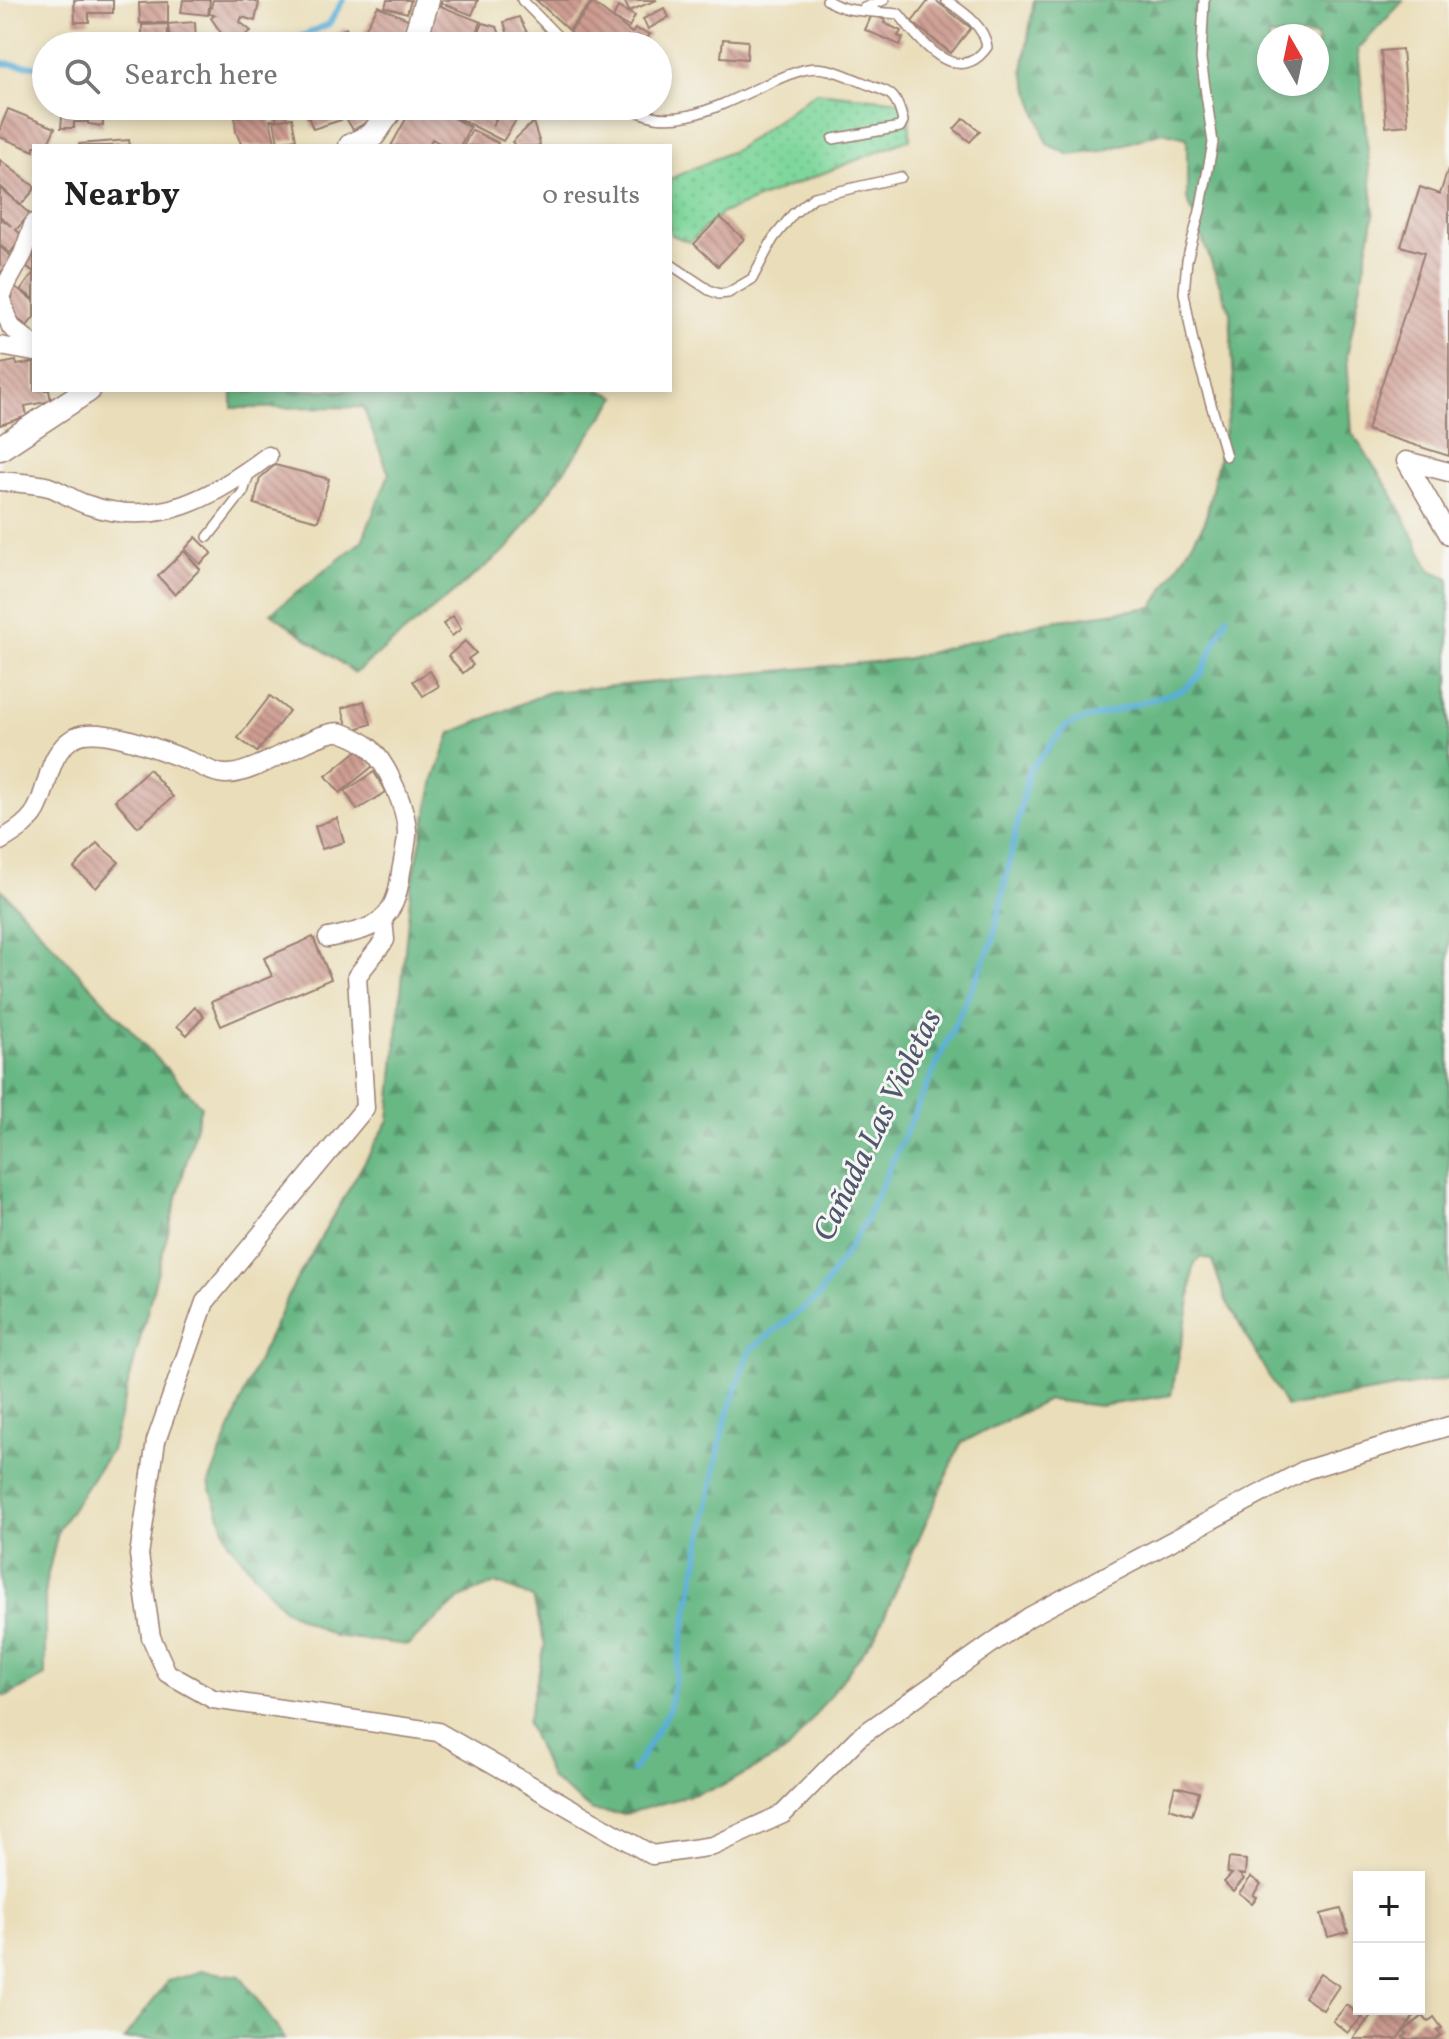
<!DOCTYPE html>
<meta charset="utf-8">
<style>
body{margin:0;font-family:Vollkorn,serif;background:#f6f6f6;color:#222}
.controls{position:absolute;right:24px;bottom:24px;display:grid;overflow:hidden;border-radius:0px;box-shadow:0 4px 12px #0003}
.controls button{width:72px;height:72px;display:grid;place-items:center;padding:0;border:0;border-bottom:2px solid #e0e0e0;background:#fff;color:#222;font:40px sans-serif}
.compass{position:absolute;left:1257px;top:24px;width:72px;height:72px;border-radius:50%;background:#fff;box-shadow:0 4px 12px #0003;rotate:351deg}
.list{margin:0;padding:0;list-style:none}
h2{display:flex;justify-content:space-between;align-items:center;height:104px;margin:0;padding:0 32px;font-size:34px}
h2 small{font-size:26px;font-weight:400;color:#767676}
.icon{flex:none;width:44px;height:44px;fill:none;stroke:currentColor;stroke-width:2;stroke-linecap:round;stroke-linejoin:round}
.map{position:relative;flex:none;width:1449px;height:2039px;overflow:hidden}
.search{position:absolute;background:#fff;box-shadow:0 4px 12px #0003;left:32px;top:32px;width:640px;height:88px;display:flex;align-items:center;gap:20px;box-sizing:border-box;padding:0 28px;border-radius:44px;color:#767676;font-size:30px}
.panel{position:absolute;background:#fff;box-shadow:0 4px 12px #0003;left:32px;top:144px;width:640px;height:248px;border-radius:0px}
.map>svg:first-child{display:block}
.grass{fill:url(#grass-dots);stroke:#647b64;stroke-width:2}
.forest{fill:url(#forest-firs);stroke:#586c58;stroke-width:2;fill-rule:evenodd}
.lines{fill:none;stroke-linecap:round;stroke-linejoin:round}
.stream{stroke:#58aed5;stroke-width:6}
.building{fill:url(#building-back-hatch)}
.lane-casing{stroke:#9a7e72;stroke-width:12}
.street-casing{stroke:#9a7e72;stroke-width:21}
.secondary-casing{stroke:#9a7e72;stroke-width:27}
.lane{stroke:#fff;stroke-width:9}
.street{stroke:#fff;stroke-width:18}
.secondary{stroke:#fff;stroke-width:24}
.labels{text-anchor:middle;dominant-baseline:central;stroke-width:6;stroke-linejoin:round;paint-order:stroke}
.water-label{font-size:32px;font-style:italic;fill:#50586f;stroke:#f6f6f2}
</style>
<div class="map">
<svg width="1449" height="2039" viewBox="0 0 1449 2039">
<defs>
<pattern id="grass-dots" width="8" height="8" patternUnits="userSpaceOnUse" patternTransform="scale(2)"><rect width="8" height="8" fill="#7fd79c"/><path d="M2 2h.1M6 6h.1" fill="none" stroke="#6fb887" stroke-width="1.8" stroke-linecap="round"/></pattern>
<pattern id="forest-firs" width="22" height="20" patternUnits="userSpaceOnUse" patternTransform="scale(2)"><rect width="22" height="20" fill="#67b884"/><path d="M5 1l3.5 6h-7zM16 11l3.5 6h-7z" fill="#57956c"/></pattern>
<pattern id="building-back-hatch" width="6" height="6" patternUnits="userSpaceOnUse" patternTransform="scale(2)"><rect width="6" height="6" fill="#ce9c91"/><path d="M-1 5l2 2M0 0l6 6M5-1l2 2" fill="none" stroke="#a97f77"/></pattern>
</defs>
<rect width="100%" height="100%" fill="#f6f6f2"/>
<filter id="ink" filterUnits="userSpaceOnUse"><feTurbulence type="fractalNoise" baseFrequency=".0125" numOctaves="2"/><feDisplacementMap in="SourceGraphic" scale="16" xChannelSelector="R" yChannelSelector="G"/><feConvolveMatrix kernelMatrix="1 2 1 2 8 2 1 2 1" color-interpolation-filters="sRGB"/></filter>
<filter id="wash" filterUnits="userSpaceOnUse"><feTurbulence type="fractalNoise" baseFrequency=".006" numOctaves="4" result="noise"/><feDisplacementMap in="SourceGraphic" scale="32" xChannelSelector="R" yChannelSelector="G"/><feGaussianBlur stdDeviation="1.8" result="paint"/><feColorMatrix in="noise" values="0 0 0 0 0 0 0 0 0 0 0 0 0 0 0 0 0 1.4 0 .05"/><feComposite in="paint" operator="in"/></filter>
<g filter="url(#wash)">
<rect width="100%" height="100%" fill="#eadeba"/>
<!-- grass -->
<path class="grass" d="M816,92l93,10 1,37 -188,74 -33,29 -19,-8v-55l67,-30z"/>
<!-- forest -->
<g class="forest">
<path d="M1034,0h370l-46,49 16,165 -27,143 5,76 41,62 37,75 19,8v801l-163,28 -61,-109 -13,-38 -11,-3 -7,7 -5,42 -18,89 -71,11 -52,-6 -87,43 -84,190 -89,118 -68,36 -95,27 -32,-3 -42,-32 -24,-56 18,-78 -12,-47 -37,-15 -34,14 -54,48 -74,-9 -51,-27 -54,-66 -20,-60 45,-114 40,-85 95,-164 22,-233 23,-107 17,-47 98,-41 356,-33 140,-37 108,-15 52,-85 29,-136 -4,-74 -43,-114v-60l-25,-6 -59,19 -33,4 -23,-11 -24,-73zM1269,36h48v48h-48z"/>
<path d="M232,390h369l16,7 -108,150 -154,126 -84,-60 91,-72 27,-67 -26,-67 -131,1z"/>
<path d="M0,888l201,218 -90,344 -52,78 -14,58v90l-37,20h-8z"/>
<path d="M202,1971l38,5 45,63h-161l44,-58z"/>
</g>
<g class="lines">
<!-- stream -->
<g class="stream">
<path d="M279,46l50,-22 14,-24"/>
<path d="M0,63l46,4"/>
<path d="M633,1771l36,-61 54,-282 22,-65 6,-14 67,-52 46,-73 129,-283 35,-169 39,-47 116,-35 19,-17 25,-56"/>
</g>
</g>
<g id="blocks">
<!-- building -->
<g class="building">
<path d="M74,0h39v13h-24v9h-14z"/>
<path d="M183,0h27l-2,15 -27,-3z"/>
<path d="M213,0h34l12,3 -4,18 -13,-4 -2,5 11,9 -21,15 -19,-28 4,-3 -6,-1z"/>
<path d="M387,0h24l-4,13 -22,-6z"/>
<path d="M442,0h36l-6,15 -31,-12z"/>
<path d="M536,0h52l3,3 -22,27z"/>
<path d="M624,0h33l-28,11z"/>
<path d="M929,0h6l36,28 -20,25 -39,-31z"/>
<path d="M168,2v21h-28l-1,-20z"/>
<path d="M593,3l39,30 3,-4 15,5 -9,12h-19l6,-11 -8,11h-32l-18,-14z"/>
<path d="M438,5l43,17 -8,21 -26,-11 21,10 -2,4h-42z"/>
<path d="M378,6l32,14 -9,26h-13l-25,-13z"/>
<path d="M618,7l17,9 -6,11 -16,-9z"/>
<path d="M664,8l5,9 -21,12 -5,-10z"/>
<path d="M872,14l13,6 -1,3 17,8 -3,5 5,2 -3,7 -35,-15z"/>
<path d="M519,17l15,29h-23l-7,-24z"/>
<path d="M195,22l1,21h-3v3l-23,-1 -2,-21z"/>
<path d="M483,23l14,4 8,19h-21l-9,-4z"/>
<path d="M168,24v21l-26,1v-21z"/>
<path d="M346,28l10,18h-21l-5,-9z"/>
<path d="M723,39l25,2 -1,18 -26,-2z"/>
<path d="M1402,49l6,76 -22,2 -5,-76z"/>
<path d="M63,106h25l-1,16h-13v6h-13z"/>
<path d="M339,106h27l8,12 -21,12z"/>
<path d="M413,106h19l38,21 -10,19h-15l-13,-7 -3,7h-38z"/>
<path d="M454,106h48l-10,20 13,-20 15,8 -17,27 -53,-27z"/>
<path d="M275,107l1,13h-6l6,26h-34l-6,-14 -1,-15 23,-3v-5z"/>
<path d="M8,109l47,19 -8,18h-13v5l-34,-14v-9z"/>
<path d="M333,110l8,10 -28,9 -5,-12z"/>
<path d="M89,111l14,2v13l-15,-2z"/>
<path d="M292,118l4,21 -18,3 -4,-21z"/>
<path d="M964,118l16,13 -10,11 -16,-13z"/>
<path d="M533,122l7,22 -3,2h-21l-4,-4z"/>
<path d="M472,130l26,13 -1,3h-34z"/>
<path d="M129,140l1,6h-50l-1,-2z"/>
<path d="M0,160l34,26v4l-13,15 -21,-19z"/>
<path d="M1448,169h1v287l-82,-26 57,-177 -23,-7 19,-59 20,7z"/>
<path d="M0,188l30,26 -14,16 7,6 -13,17 -10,-8v-27l11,8 -11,-10z"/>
<path d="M720,217l24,22 -26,27 -24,-22z"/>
<path d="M0,247l13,11 -13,16z"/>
<path d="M34,249v50l-13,-9 13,-18 -11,-8z"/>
<path d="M14,286l20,15v16l-7,9 -12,-9 -4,-12z"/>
<path d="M16,361l1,4 17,-3v28h15l2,11 -26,5 2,10 -27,9v-61z"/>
<path d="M275,465l54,14 -11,42 -64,-17 6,-26z"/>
<path d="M196,537l16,16 -12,11 -15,-15z"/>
<path d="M184,551l16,18 -25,26 -17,-19z"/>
<path d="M453,616l8,13 -9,7 -9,-12z"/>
<path d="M465,641l11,12 -8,6 5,6 -10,8 -15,-17z"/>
<path d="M430,671l9,15 -16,10 -10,-15z"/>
<path d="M270,696l19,15 -32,41 -19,-14z"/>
<path d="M364,701l7,23 -22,7 -7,-23z"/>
<path d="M359,749l14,17 -33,27 -14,-17z"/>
<path d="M149,769l24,28 -35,30 -23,-27z"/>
<path d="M374,772l12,20 -29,18 -12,-19z"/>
<path d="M337,818l7,24 -22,7 -7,-23z"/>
<path d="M97,843l22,19 -23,26 -22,-20z"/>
<path d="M313,937l18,42 -110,47 -10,-24 61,-26 -8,-18z"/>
<path d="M195,1007l9,9 -17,19 -10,-9z"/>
<path d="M1175,1786l24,6 -7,23 -23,-7z"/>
<path d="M1229,1858l17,2 -1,15 -6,-1 5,5 -11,12 -9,-9 8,-8 -5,-1z"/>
<path d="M1251,1877l10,7 -8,11 4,2 -5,6 -13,-10z"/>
<path d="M1341,1909l7,23 -20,5 -7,-23z"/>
<path d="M1320,1973l19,13 -16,24 -19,-13z"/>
<path d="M1347,2005l15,12 -14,16 -15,-12z"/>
<path d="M1376,2009h28l10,7 -17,23h-44z"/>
<path d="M1423,2016l5,6 6,-5 8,11 -5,3 4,4 -5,4h-31l-2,-2 4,-3 -3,-3z"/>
</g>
</g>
</g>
<g filter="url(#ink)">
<use href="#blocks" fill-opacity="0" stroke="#9a7e72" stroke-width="2"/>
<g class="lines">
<!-- lane casing -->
<g class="lane-casing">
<g id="lane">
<path d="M522,0l45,46"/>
<path d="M827,0c19,14 49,11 72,14 20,26 58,75 88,33 -3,-22 -24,-35 -41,-47"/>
<path d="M1204,0l-3,59 12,84 -13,68 -13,49 -3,33 9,49 33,114"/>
<path d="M864,8l20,-8"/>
<path d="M629,106c52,37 123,-23 174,-36 21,-6 41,5 59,12 29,12 33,8 41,39l-3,6 -67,12"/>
<path d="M670,264l39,26 10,4 9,-1 24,-14 21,-40 20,-25 21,-17 87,-20"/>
<path d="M208,537l35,-45 6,-18"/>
</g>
</g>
<!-- street casing -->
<g class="street-casing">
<g id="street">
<path d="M0,296l23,-42 11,-31"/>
<path d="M0,297l11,30 23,18"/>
<path d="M0,346l34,6"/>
<path d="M1449,472l-43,-11 43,74"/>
<path d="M0,481c16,2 34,2 49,6 13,4 25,14 39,18 70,24 124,-7 180,-49"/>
<path d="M0,841c15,-9 33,-20 39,-37 11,-25 10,-52 36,-67 25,-13 91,15 117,25 13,5 19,11 33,12 32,2 97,-49 118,-41 8,3 21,9 27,15 18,17 38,63 37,88 -1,12 -4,25 -6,36 -2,16 -5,33 -17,45 -13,14 -39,17 -56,21"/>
<path d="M383,919l2,21 -28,36 8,132 -160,194 -49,139 -17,114 12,82 16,36 46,26 225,33 214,123 61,-9 70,-32 75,-76 171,-121 276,-147 144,-44"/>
</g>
</g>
<!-- secondary casing -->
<g class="secondary-casing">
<g id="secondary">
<path d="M413,46l14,-46"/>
<path d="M351,146l22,-11 20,-29"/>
<path d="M0,448l88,-58"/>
</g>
</g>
<!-- lane -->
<use href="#lane" class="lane"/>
<!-- street -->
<use href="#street" class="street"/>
<!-- secondary -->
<use href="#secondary" class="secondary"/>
</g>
</g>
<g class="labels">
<!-- water labels -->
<g class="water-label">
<text transform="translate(879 1126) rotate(-64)">Cañada Las Violetas</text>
</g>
</g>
</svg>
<div class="controls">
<button>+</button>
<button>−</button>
</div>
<svg class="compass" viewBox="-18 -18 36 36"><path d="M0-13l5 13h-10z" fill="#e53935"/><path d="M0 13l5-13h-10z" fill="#767676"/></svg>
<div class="search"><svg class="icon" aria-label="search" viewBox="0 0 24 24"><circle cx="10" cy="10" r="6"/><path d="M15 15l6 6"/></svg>Search here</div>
<section class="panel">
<h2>Nearby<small>0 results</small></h2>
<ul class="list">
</ul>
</section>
</div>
